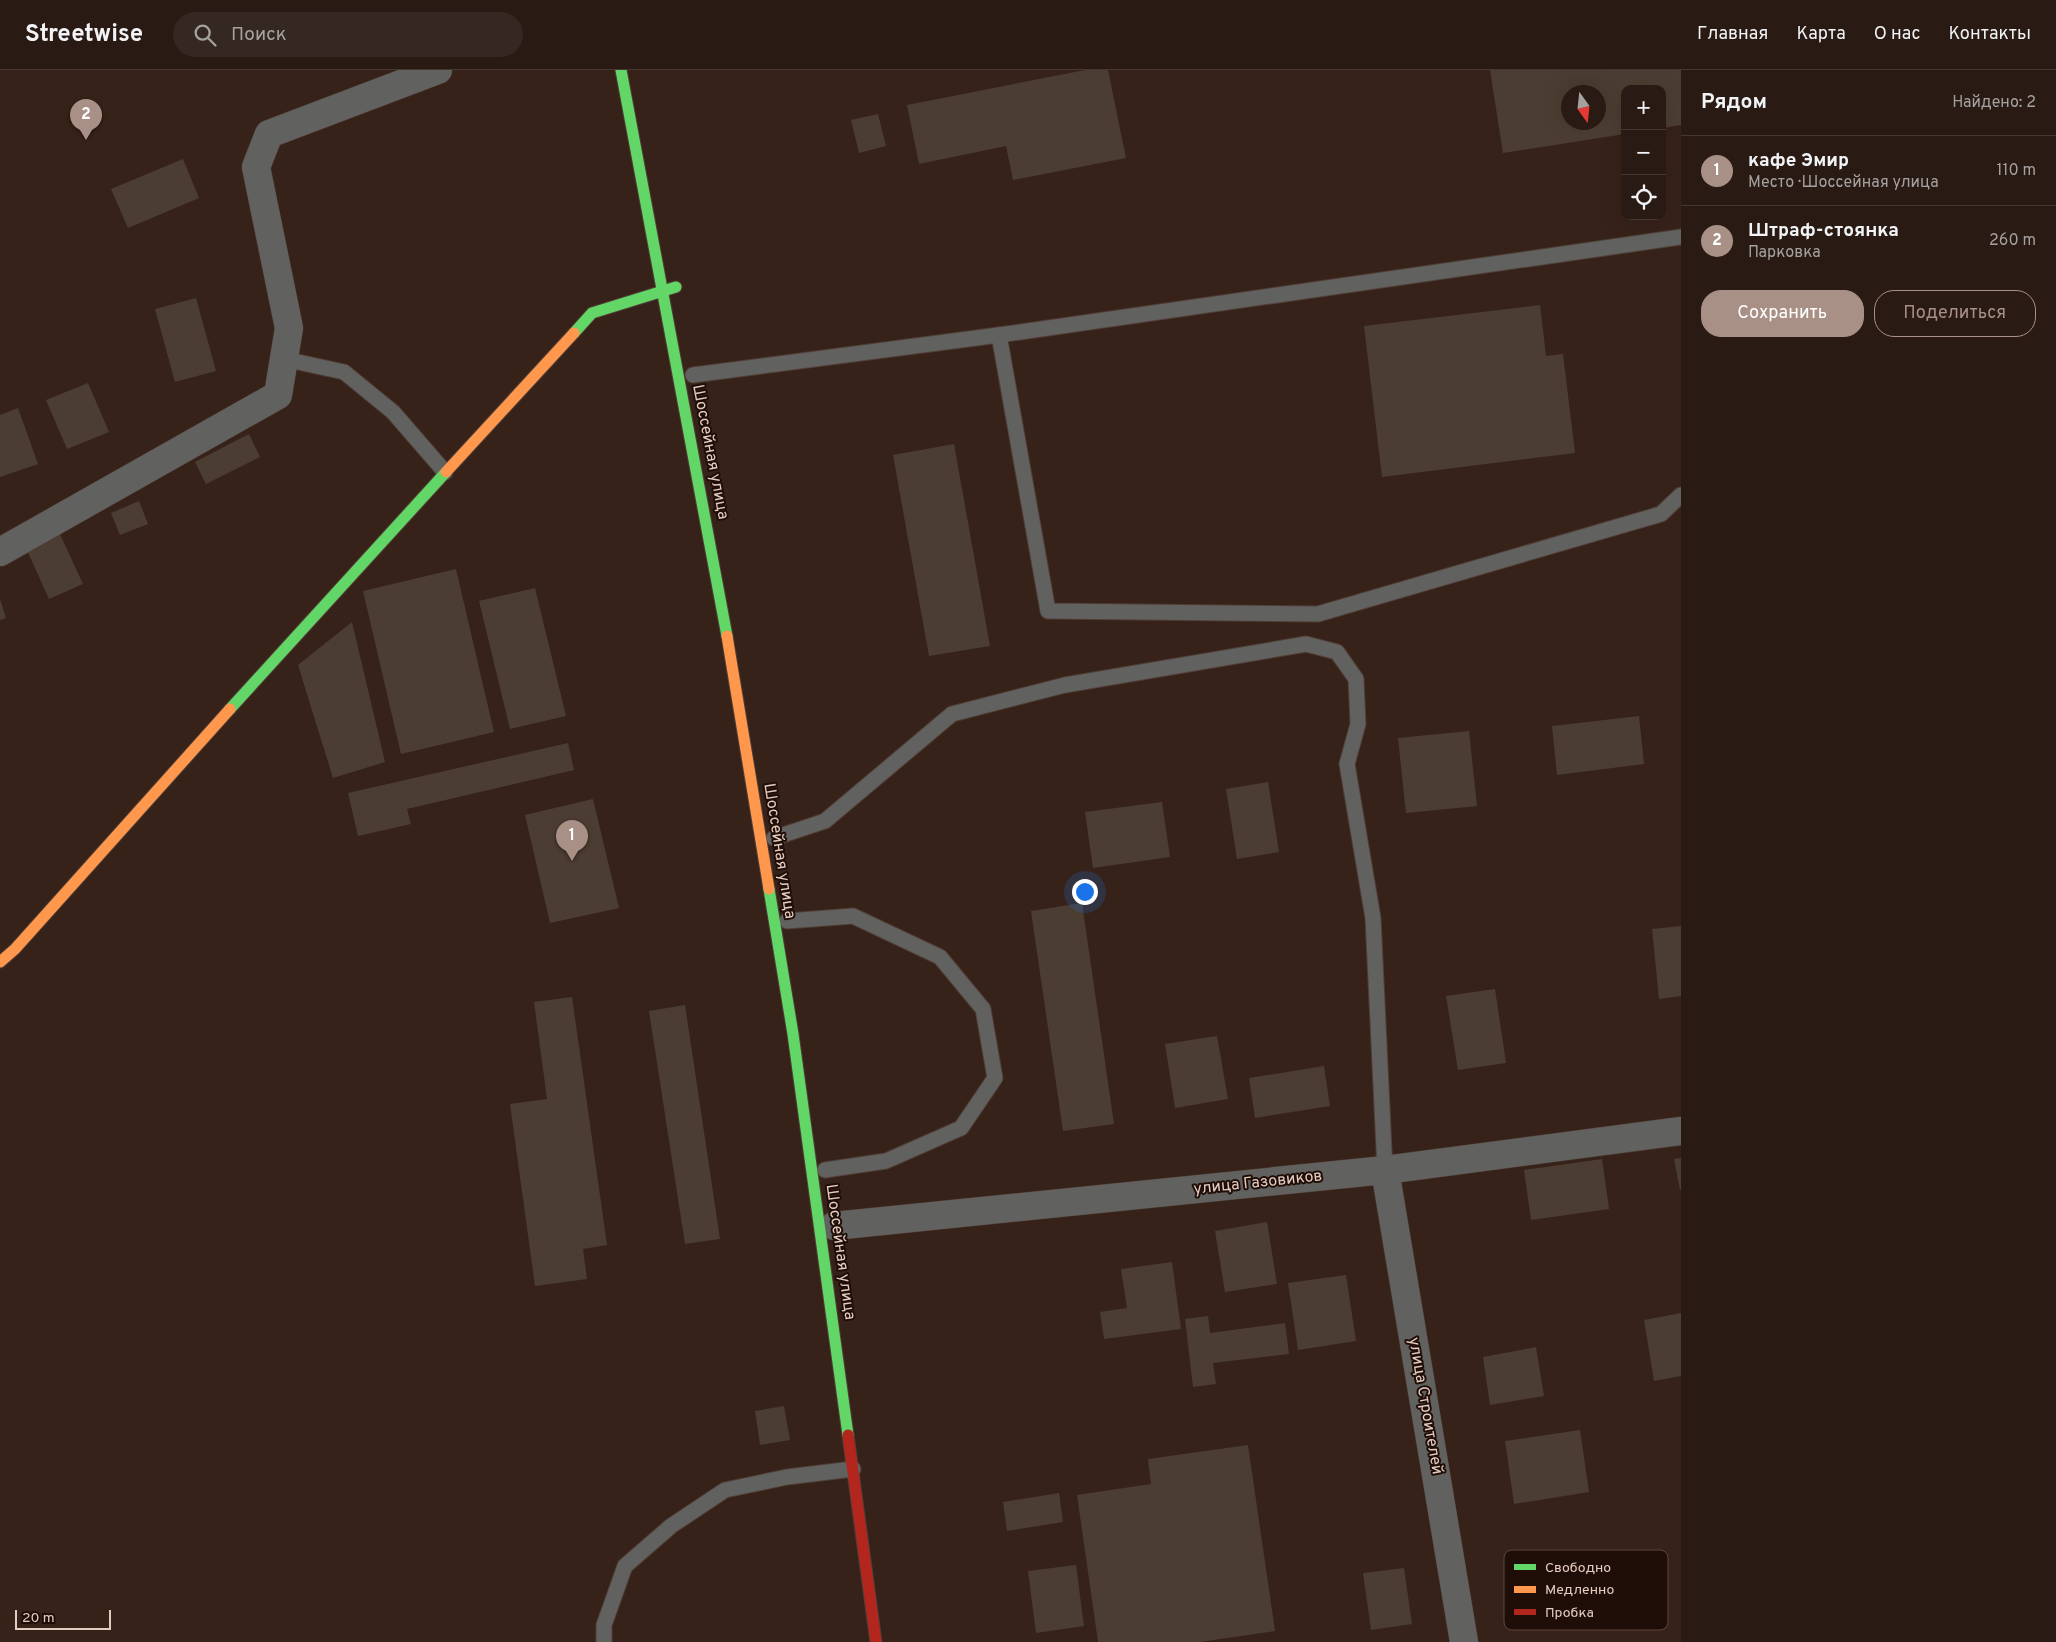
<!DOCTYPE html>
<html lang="ru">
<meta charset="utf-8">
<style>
body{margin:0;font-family:Overpass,sans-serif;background:#352721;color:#f1f3f6}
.controls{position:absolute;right:15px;top:15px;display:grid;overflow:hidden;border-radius:10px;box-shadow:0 5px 20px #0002}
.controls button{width:45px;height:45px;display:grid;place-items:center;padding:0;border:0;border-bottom:1px solid #453833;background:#291a13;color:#f1f3f6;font:25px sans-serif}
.compass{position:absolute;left:1561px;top:15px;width:45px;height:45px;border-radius:50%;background:#291a13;box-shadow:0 5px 20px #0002;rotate:165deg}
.scale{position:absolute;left:15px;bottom:12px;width:96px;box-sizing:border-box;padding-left:5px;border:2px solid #e5ccc1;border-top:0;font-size:14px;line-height:18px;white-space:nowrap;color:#e5ccc1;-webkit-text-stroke:4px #1f0e07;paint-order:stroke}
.you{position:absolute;left:1084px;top:821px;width:18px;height:18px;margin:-12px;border:4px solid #fff;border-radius:50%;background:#1a73e8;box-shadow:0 0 0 8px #1a73e833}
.badge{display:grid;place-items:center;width:32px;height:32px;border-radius:50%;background:#a89086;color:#fff;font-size:16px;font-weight:700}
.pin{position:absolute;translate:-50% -41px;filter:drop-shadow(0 1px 2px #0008)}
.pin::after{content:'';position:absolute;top:26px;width:18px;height:15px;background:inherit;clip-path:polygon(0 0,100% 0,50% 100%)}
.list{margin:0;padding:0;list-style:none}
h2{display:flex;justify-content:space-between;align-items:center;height:65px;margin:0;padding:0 20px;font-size:21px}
h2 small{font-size:16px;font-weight:400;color:#a5a1a0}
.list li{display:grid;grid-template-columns:32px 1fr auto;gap:15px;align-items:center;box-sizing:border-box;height:70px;padding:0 20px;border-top:1px solid #453833}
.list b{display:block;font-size:19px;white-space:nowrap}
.list p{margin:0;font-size:16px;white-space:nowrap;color:#a5a1a0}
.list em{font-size:16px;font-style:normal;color:#a5a1a0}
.actions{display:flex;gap:10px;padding:15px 20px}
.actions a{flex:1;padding:11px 0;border:1px solid #a89086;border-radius:20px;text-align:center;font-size:18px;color:#a89086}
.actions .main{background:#a89086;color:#fff}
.icon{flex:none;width:28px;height:28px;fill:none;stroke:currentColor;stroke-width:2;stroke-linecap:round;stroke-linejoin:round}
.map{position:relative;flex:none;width:1681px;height:1572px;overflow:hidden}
header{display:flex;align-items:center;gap:30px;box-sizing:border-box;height:70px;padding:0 25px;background:#291a13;border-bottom:1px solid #453833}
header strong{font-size:24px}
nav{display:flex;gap:28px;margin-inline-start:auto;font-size:18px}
.search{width:350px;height:45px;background:#352721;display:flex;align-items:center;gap:12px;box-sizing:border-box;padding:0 18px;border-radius:28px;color:#a5a1a0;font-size:19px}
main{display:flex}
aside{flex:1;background:#291a13}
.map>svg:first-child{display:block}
.building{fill:#4c3d32;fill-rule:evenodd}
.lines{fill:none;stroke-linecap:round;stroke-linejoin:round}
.lane-casing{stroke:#503e36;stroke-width:17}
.street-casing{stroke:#503e36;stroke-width:29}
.fast-casing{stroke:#503e36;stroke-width:13}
.slow-casing{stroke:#503e36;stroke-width:13}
.jam-casing{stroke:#503e36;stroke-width:13}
.lane{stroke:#616160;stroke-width:15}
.street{stroke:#616160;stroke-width:28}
.fast{stroke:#63d668;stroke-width:11}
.slow{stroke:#ff974d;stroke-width:11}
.jam{stroke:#b3261e;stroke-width:11}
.labels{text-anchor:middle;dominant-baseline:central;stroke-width:4;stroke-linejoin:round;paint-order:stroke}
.street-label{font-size:16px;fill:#e5ccc1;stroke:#1f0e07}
.key{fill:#1f0e07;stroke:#5a473f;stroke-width:1}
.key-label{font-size:14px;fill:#e5ccc1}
</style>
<header>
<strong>Streetwise</strong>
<div class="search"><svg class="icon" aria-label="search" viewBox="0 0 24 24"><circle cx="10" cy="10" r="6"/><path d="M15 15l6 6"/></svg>Поиск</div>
<nav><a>Главная</a><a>Карта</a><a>О нас</a><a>Контакты</a></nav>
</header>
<main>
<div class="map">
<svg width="1681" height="1572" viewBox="0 0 1681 1572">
<rect width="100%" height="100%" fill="#372219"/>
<!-- building -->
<g class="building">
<path d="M1085,0h23l18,88 -113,22 -7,-34 -87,18 -12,-59z"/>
<path d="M1490,0h191v55l-19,3v-39h-37v45l-122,19zM1568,22h30v30h-30z"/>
<path d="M878,44l8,32 -27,7 -8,-33z"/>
<path d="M183,89l16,39 -71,30 -17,-39z"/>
<path d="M196,228l20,73 -41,11 -20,-73z"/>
<path d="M1540,235l6,51 17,-2 12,99 -193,24 -18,-151z"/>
<path d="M88,313l21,49 -42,17 -21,-49z"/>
<path d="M18,338l20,56 -38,13v-62z"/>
<path d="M249,364l11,23 -54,27 -11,-22z"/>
<path d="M954,374l36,202 -61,10 -36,-201z"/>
<path d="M139,431l9,23 -28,11 -9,-22z"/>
<path d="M59,462l24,52 -34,15 -23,-51z"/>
<path d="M456,499l38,163 -93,22 -38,-163z"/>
<path d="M535,518l31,128 -56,13 -31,-128z"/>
<path d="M0,529l6,19 -6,2z"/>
<path d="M352,552l33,140 -52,16 -35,-113z"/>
<path d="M1639,646l5,48 -87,11 -5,-49z"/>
<path d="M1469,661l8,75 -71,7 -8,-75z"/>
<path d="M568,673l6,27 -167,39 4,15 -53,12 -10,-43z"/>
<path d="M1268,712l11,70 -42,7 -11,-70z"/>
<path d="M593,729l26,109 -69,15 -25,-108z"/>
<path d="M1162,732l8,55 -77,11 -8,-56z"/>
<path d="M1082,833l32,221 -51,7 -32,-220z"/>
<path d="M1681,856v70l-22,3 -7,-70z"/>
<path d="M1495,919l11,74 -48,7 -12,-74z"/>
<path d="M572,927l35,248 -24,4 4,30 -52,7 -25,-182 37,-5 -13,-97z"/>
<path d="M685,935l35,234 -35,5 -36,-233z"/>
<path d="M1217,966l11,63 -53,9 -10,-64z"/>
<path d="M1324,996l6,40 -75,12 -6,-40z"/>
<path d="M1681,1088v32h-1l-6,-31z"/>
<path d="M1602,1089l7,50 -78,11 -7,-50z"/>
<path d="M1267,1152l10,62 -52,8 -10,-61z"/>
<path d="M1172,1192l9,67 -77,10 -4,-27 27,-4 -6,-39z"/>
<path d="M1346,1205l10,66 -58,9 -10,-67z"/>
<path d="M1681,1243v63l-27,5 -10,-61z"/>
<path d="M1208,1246l2,17 75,-10 4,31 -76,9 3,21 -23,3 -8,-68z"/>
<path d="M1536,1277l8,49 -54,9 -7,-48z"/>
<path d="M784,1336l6,34 -30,5 -5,-34z"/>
<path d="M1580,1360l9,62 -75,12 -9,-63z"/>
<path d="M1248,1375l27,186 -75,11h-102l-21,-147 74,-11 -3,-25z"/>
<path d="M1059,1423l4,29 -56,9 -4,-29z"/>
<path d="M1076,1495l8,61 -48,7 -8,-62z"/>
<path d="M1404,1498l8,56 -41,6 -8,-57z"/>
</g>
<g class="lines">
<!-- lane casing -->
<g class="lane-casing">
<g id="lane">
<path d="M999,265l49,276 270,3 343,-100 20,-19"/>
<path d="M284,289l60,13 49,40 52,60"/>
<path d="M693,305l306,-40 682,-98"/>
<path d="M774,768l51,-17 127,-107 113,-29 241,-41 31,8 19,27 2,45 -11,40 26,154 12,252"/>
<path d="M787,851l66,-5 87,41 43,52 12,69 -34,50 -75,33 -61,9"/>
<path d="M604,1572v-17l21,-59 46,-40 54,-36 62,-13 66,-8"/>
</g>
</g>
<!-- street casing -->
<g class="street-casing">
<g id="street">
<path d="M0,482l278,-157 11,-67 -33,-161 13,-33 169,-64"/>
<path d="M1385,1100l79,472"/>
<path d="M834,1156l551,-56 296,-39"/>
</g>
</g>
<!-- fast casing -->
<g class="fast-casing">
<g id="fast">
<path d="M621,0l106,566"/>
<path d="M574,263l18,-20 84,-26"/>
<path d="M230,639l216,-237"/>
<path d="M769,819l24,145 55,401"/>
</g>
</g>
<!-- slow casing -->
<g class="slow-casing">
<g id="slow">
<path d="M446,402l128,-139"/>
<path d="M727,566l42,253"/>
<path d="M0,892l15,-13 215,-240"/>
</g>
</g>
<!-- jam casing -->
<g class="jam-casing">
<path id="jam" d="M848,1365l28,207"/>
</g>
<!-- lane -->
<use href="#lane" class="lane"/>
<!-- street -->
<use href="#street" class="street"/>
<!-- fast -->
<use href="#fast" class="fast"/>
<!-- slow -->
<use href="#slow" class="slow"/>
<!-- jam -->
<use href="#jam" class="jam"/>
</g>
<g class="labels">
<!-- street labels -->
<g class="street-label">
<text transform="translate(710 382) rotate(79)">Шоссейная улица</text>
<text transform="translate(779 781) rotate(81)">Шоссейная улица</text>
<text transform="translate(1258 1113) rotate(-6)">улица Газовиков</text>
<text transform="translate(840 1182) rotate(82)">Шоссейная улица</text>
<text transform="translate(1425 1336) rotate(80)">улица Строителей</text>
</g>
</g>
<!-- legend -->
<rect x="1504" y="1480" width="164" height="80" rx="8" class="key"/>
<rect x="1514" y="1494" width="22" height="6" fill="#63d668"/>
<rect x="1514" y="1516" width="22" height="7" fill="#ff974d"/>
<rect x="1514" y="1539" width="22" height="6" fill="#b3261e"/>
<g class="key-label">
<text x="1545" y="1502">Свободно</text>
<text x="1545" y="1524">Медленно</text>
<text x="1545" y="1547">Пробка</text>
</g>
</svg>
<div class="controls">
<button>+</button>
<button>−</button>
<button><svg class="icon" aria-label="locate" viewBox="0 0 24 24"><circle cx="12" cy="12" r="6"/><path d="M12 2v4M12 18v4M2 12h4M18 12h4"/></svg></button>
</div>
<svg class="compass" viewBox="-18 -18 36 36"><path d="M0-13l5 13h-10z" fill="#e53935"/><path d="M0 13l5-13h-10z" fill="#a5a1a0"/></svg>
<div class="scale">20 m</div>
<div class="you"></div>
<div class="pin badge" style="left:572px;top:791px">1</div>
<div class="pin badge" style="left:86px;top:70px">2</div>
</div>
<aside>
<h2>Рядом<small>Найдено: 2</small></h2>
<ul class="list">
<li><span class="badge">1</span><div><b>кафе Эмир</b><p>Место · Шоссейная улица</p></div><em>110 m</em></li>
<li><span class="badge">2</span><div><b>Штраф-стоянка</b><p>Парковка</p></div><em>260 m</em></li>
</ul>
<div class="actions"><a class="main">Сохранить</a><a>Поделиться</a></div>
</aside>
</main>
